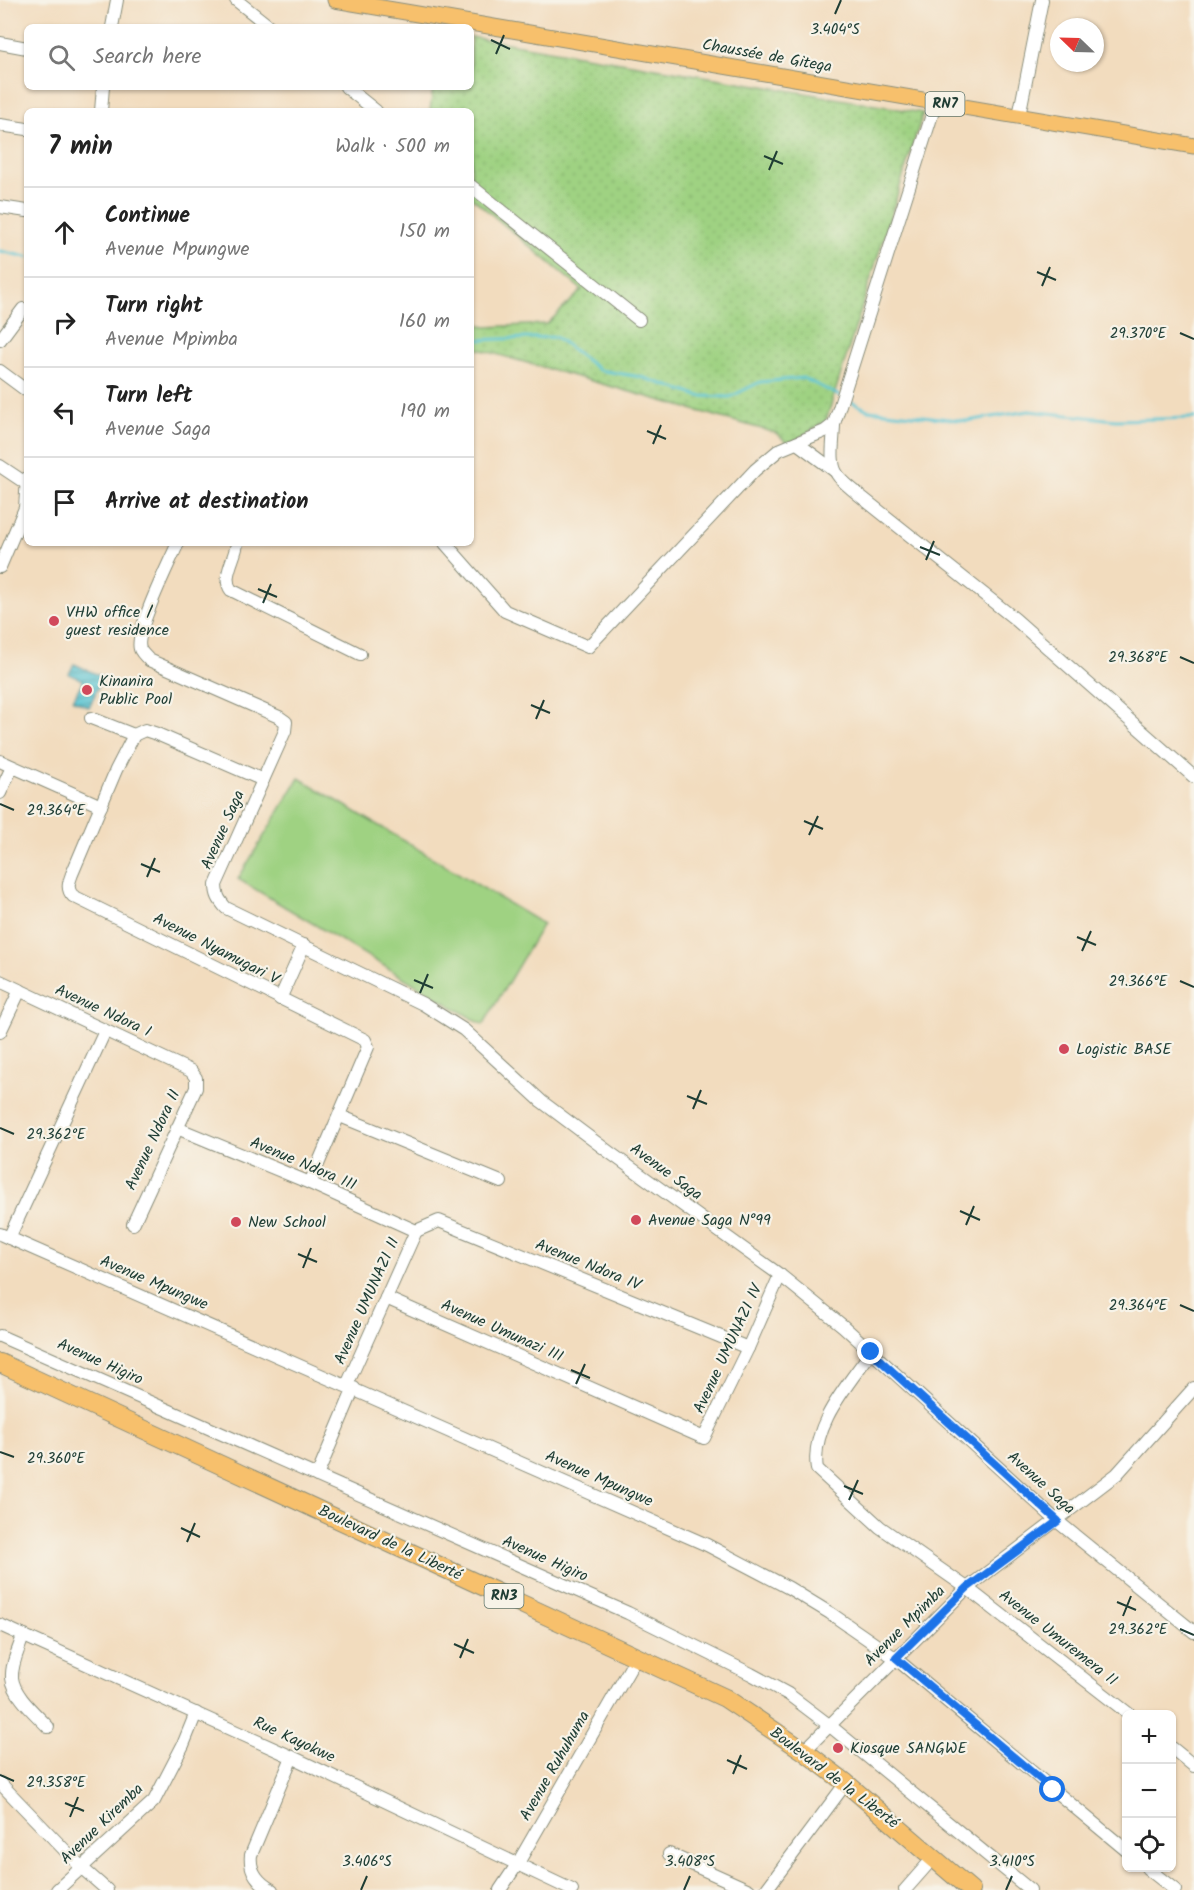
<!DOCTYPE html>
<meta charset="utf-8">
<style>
body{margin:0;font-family:Kalam,sans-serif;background:#f2f2f2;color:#222}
.controls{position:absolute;right:18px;bottom:18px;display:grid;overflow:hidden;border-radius:9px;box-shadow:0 2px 4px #0004}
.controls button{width:54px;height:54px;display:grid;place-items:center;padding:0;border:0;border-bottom:2px solid #e0e0e0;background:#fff;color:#222;font:30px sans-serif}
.compass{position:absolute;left:1050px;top:18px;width:54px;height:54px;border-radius:50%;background:#fff;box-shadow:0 2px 4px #0004;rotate:293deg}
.stop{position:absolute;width:18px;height:18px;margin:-14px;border:4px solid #1a73e8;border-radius:50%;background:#fff}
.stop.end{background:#1a73e8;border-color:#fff;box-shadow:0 2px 6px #0008}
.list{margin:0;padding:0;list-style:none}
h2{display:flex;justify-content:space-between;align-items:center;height:78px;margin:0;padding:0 24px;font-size:26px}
h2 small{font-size:20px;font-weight:400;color:#767676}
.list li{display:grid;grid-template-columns:39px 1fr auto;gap:18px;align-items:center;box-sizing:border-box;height:90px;padding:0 24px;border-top:2px solid #e0e0e0}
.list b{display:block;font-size:22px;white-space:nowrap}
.list p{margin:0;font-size:20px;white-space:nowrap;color:#767676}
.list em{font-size:20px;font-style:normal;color:#767676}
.icon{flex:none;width:33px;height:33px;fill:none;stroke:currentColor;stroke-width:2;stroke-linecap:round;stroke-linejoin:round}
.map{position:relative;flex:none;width:1194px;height:1890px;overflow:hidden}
.search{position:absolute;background:#fff;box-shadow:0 2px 4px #0004;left:24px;top:24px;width:450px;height:66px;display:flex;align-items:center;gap:15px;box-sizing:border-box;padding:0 21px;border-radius:9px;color:#767676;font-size:22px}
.panel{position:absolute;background:#fff;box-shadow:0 2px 4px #0004;left:24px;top:108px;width:450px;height:438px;border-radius:9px}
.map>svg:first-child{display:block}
.grass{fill:url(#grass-dots);stroke:#5f885b;stroke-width:1.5}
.pitch{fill:#9fd282;stroke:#5f885b;stroke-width:1.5}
.water{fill:url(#water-rules);stroke:#3c8184;stroke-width:1.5}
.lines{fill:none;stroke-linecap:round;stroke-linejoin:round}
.stream{stroke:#5ac5d3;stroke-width:3}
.minor-casing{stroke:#888c79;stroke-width:14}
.major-casing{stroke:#888c79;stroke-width:17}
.highway-casing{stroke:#888c79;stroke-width:20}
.minor{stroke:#fff;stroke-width:12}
.major{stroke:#f7c06c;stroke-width:15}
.highway{stroke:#f7c06c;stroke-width:18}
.route{stroke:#1a73e8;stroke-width:8}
.ticks{fill:none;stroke:#1f3d34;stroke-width:2}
.poi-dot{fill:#d1495b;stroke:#f7f3e8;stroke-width:2}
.labels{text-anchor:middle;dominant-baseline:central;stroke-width:4.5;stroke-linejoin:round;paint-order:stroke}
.shield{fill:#f7f3e8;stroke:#60746a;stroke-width:1.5}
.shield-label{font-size:15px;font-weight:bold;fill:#1f3d34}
.street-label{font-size:16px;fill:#1f3d34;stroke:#f7f3e8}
.poi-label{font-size:16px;fill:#1f3d34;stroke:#f7f3e8;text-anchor:start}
.ticks-label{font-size:15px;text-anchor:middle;fill:#1f3d34;stroke:#f7f3e8;stroke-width:4.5;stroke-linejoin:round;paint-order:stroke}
</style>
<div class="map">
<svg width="1194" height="1890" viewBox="0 0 1194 1890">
<defs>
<pattern id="grass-dots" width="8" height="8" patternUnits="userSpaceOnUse" patternTransform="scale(1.5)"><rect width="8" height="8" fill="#9fd282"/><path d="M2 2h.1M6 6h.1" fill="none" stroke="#88b571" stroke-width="1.8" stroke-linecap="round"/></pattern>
<pattern id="water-rules" width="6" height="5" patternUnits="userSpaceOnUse" patternTransform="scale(1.5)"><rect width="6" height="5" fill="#5ac5d3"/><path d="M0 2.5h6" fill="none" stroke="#4aa1ac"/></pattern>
</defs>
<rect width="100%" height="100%" fill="#f7f3e8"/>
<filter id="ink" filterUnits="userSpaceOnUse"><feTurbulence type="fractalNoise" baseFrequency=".0167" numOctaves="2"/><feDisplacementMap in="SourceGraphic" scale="12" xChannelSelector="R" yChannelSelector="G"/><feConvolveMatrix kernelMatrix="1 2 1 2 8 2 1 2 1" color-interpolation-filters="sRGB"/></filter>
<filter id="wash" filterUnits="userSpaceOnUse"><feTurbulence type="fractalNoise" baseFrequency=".008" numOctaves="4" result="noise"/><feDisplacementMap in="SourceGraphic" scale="24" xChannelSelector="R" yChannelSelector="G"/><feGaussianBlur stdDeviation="1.35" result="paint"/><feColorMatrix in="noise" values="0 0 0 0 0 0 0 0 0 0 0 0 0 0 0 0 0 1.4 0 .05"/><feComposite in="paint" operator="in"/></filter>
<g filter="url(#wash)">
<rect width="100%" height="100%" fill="#f2dcbe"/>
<!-- grass -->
<path class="grass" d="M471,37l452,76 -97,308 -37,23 -13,-11 -305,-86v-26l15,6 61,-3 35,-34 -111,-93v-86h-41l3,-24h38z"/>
<!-- pitch -->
<path class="pitch" d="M299,778l244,146 -60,101 -245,-146z"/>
<!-- water -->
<path class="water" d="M74,664l29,13 -14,30 -16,-7 10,-20 -14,-6z"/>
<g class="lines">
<!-- stream -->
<g class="stream">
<path d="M0,251l27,6"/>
<path d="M471,338l5,2 80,-3 43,33 42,7 58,19 31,1 30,-15 43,-4 37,18"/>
<path d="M846,399l22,11 99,11 62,-10 87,9 78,-2"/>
</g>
</g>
</g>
<g filter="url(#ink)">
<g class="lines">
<!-- minor casing -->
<g class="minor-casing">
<g id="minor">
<path d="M236,0l34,27"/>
<path d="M112,27l5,-27"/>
<path d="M0,43l27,5"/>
<path d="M346,87l30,24"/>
<path d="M101,111l2,-24"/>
<path d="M1019,116l23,-116"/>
<path d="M0,125l27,4"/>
<path d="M471,186l168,134"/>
<path d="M0,207l27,4"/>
<path d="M0,340l23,-31"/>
<path d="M0,371l27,20"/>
<path d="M834,424c0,15 -5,38 3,50 5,8 14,14 22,21l156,124 179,158"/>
<path d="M797,443l38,28"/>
<path d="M0,466l27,18"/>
<path d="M178,543c-8,18 -44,90 -38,106 1,3 6,8 9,11l130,57 7,5 -1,9 -69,154c0,10 3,15 10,23l197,96 41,26 77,71 68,51 171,123 63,51 214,195 137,111"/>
<path d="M237,543c-1,14 -16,34 -6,47l129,64"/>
<path d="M445,543l60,68 83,36 167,-177 24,-20 46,-19 9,-7 102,-322"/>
<path d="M0,567l25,-59 2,-30"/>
<path d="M91,718l43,17 11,-5 12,4 106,46"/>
<path d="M134,735l-18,35 -44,104c-3,8 -6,15 1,22l292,144 3,7 -58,136"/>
<path d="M0,761l101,45"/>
<path d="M0,793l12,-26"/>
<path d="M0,981l191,90 5,7v10l-63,136"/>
<path d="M280,999l24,-54"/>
<path d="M0,1032l20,-42"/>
<path d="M340,1116l161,66"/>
<path d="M177,1128l133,55 106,48"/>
<path d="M416,1231l23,-10 309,127"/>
<path d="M0,1234l707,311 82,43 41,25 65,45 231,192"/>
<path d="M9,1238l96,-207"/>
<path d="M386,1298l318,140 44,-90 32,-73"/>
<path d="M0,1336l628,277 123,61 37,20 41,31 201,165"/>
<path d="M871,1352c-23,33 -61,74 -54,117l63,58 87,61 162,126"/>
<path d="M347,1385l69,-154"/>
<path d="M317,1476l37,-88"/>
<path d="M0,1625l292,132 280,133"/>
<path d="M23,1636c-4,13 -12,28 -11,42 2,18 24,36 36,49"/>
<path d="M1172,1748l22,18"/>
<path d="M804,1751l163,-163 150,-114 77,-86"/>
<path d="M0,1783l82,85 25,22"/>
<path d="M669,1854l80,36"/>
<path d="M1147,1868l28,22"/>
<path d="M57,1890l97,-89 29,-56 13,-32"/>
<path d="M272,1890c-13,-7 -23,-19 -21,-35l41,-98"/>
<path d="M500,1890l18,-27 118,-205"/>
<path d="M766,1890l80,-107"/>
<path d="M905,1890l29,-33"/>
</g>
</g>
<!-- major casing -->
<g class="major-casing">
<path id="major" d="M335,0l859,146"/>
</g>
<!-- highway casing -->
<g class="highway-casing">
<path id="highway" d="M0,1363l725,335 79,53 42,32 125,107"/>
</g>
<!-- minor -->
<use href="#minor" class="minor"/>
<!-- major -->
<use href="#major" class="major"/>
<!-- highway -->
<use href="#highway" class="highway"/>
</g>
</g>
<g class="lines" filter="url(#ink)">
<!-- route -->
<path class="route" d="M871,1352l187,169 -91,67 -71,70 157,132"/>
</g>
<!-- ticks -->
<path class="ticks" d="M835,14l6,-14M491,40l19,9M496,54l8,-19M764,156l19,8M769,170l8,-19M1037,272l19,8M1042,286l8,-19M1180,333l14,6M647,431l19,8M653,444l8,-19M920,547l20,8M926,560l8,-19M258,589l19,8M263,603l8,-19M1180,657l14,6M531,705l19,8M536,719l8,-19M0,804l14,6M804,821l19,8M809,835l9,-19M141,864l19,8M147,877l8,-19M1077,937l19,8M1082,951l9,-20M414,980l19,8M1180,981l14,6M420,993l8,-19M687,1096l20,8M693,1109l8,-19M0,1128l14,6M960,1211l20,9M966,1225l8,-19M298,1254l19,8M303,1268l8,-20M1180,1305l14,6M571,1370l19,8M576,1384l9,-20M0,1452l14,5M844,1486l19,8M849,1500l9,-20M181,1528l19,9M187,1542l8,-19M1117,1602l19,8M1123,1616l8,-20M1180,1629l14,6M454,1644l20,9M460,1658l8,-19M727,1760l20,9M733,1774l8,-19M0,1775l14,6M65,1803l19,8M70,1817l8,-20M361,1890l6,-14M684,1890l6,-14M1006,1890l6,-14"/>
<!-- markers -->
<g class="poi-dot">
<circle cx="54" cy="621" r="6"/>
<circle cx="87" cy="690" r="6"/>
<circle cx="1064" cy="1049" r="6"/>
<circle cx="636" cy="1220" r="6"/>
<circle cx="236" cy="1222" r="6"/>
<circle cx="838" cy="1748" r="6"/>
</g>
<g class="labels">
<!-- shield labels -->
<g class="shield">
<rect x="925.5" y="92" width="39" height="24" rx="4.5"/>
<rect x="484.5" y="1584" width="39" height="24" rx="4.5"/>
</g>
<g class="shield-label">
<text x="945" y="104">RN7</text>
<text x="504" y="1596">RN3</text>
</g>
<!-- street labels -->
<g class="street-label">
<text transform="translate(767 56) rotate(10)">Chaussée de Gitega</text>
<text transform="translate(223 830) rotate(-66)">Avenue Saga</text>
<text transform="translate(216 949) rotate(27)">Avenue Nyamugari V</text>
<text transform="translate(103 1011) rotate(25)">Avenue Ndora I</text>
<text transform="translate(153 1140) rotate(-65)">Avenue Ndora II</text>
<text transform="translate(303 1164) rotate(23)">Avenue Ndora III</text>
<text transform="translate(666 1172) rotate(36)">Avenue Saga</text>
<text transform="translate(588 1265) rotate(22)">Avenue Ndora IV</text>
<text transform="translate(154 1283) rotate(23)">Avenue Mpungwe</text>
<text transform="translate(367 1301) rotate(-66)">Avenue UMUNAZI II</text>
<text transform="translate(502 1331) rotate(24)">Avenue Umunazi III</text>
<text transform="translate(728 1349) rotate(-65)">Avenue UMUNAZI IV</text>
<text transform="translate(100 1362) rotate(24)">Avenue Higiro</text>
<text transform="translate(599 1479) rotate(24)">Avenue Mpungwe</text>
<text transform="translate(1041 1483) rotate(42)">Avenue Saga</text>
<text transform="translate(390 1543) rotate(25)">Boulevard de la Liberté</text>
<text transform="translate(545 1559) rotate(24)">Avenue Higiro</text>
<text transform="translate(905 1626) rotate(-45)">Avenue Mpimba</text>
<text transform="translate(1058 1638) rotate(38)">Avenue Umuremera II</text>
<text transform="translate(294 1740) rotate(25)">Rue Kayokwe</text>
<text transform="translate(555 1766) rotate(-60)">Avenue Ruhuhuma</text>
<text transform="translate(834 1778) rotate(37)">Boulevard de la Liberté</text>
<text transform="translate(102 1824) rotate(-44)">Avenue Kiremba</text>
</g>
<!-- poi labels -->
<g class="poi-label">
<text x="66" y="612">VHW office /<tspan x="66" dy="18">guest residence</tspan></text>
<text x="99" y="681">Kinanira<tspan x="99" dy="18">Public Pool</tspan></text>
<text x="1076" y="1049">Logistic BASE</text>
<text x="648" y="1220">Avenue Saga N°99</text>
<text x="248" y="1222">New School</text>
<text x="850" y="1748">Kiosque SANGWE</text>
</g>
</g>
<g class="ticks-label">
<text x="835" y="34">3.404°S</text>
<text x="1138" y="338">29.370°E</text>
<text x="1138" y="662">29.368°E</text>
<text x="56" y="815">29.364°E</text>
<text x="1138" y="986">29.366°E</text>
<text x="56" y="1139">29.362°E</text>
<text x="1138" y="1310">29.364°E</text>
<text x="56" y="1463">29.360°E</text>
<text x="1138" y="1634">29.362°E</text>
<text x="56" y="1787">29.358°E</text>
<text x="367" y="1866">3.406°S</text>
<text x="690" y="1866">3.408°S</text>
<text x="1012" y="1866">3.410°S</text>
</g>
</svg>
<div class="controls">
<button>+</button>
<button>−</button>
<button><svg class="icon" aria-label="locate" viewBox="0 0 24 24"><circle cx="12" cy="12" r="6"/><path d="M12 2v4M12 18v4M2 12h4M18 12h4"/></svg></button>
</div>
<svg class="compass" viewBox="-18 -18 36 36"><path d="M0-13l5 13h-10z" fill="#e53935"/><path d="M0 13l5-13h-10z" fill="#767676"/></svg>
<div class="stop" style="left:1053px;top:1790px"></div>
<div class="stop end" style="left:871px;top:1352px"></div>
<div class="search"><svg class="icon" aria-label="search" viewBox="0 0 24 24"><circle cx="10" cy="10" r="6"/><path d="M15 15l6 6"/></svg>Search here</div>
<section class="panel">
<h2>7 min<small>Walk · 500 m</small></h2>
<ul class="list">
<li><svg class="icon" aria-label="ahead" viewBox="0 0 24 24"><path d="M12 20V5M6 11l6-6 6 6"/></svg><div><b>Continue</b><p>Avenue Mpungwe</p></div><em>150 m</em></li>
<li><svg class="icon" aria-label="right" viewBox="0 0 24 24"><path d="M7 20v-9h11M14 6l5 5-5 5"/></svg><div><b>Turn right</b><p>Avenue Mpimba</p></div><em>160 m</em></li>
<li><svg class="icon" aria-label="left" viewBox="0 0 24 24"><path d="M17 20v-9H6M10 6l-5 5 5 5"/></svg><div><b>Turn left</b><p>Avenue Saga</p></div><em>190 m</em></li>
<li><svg class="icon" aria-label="arrive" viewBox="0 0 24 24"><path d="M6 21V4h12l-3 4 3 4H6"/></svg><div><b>Arrive at destination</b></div></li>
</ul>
</section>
</div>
